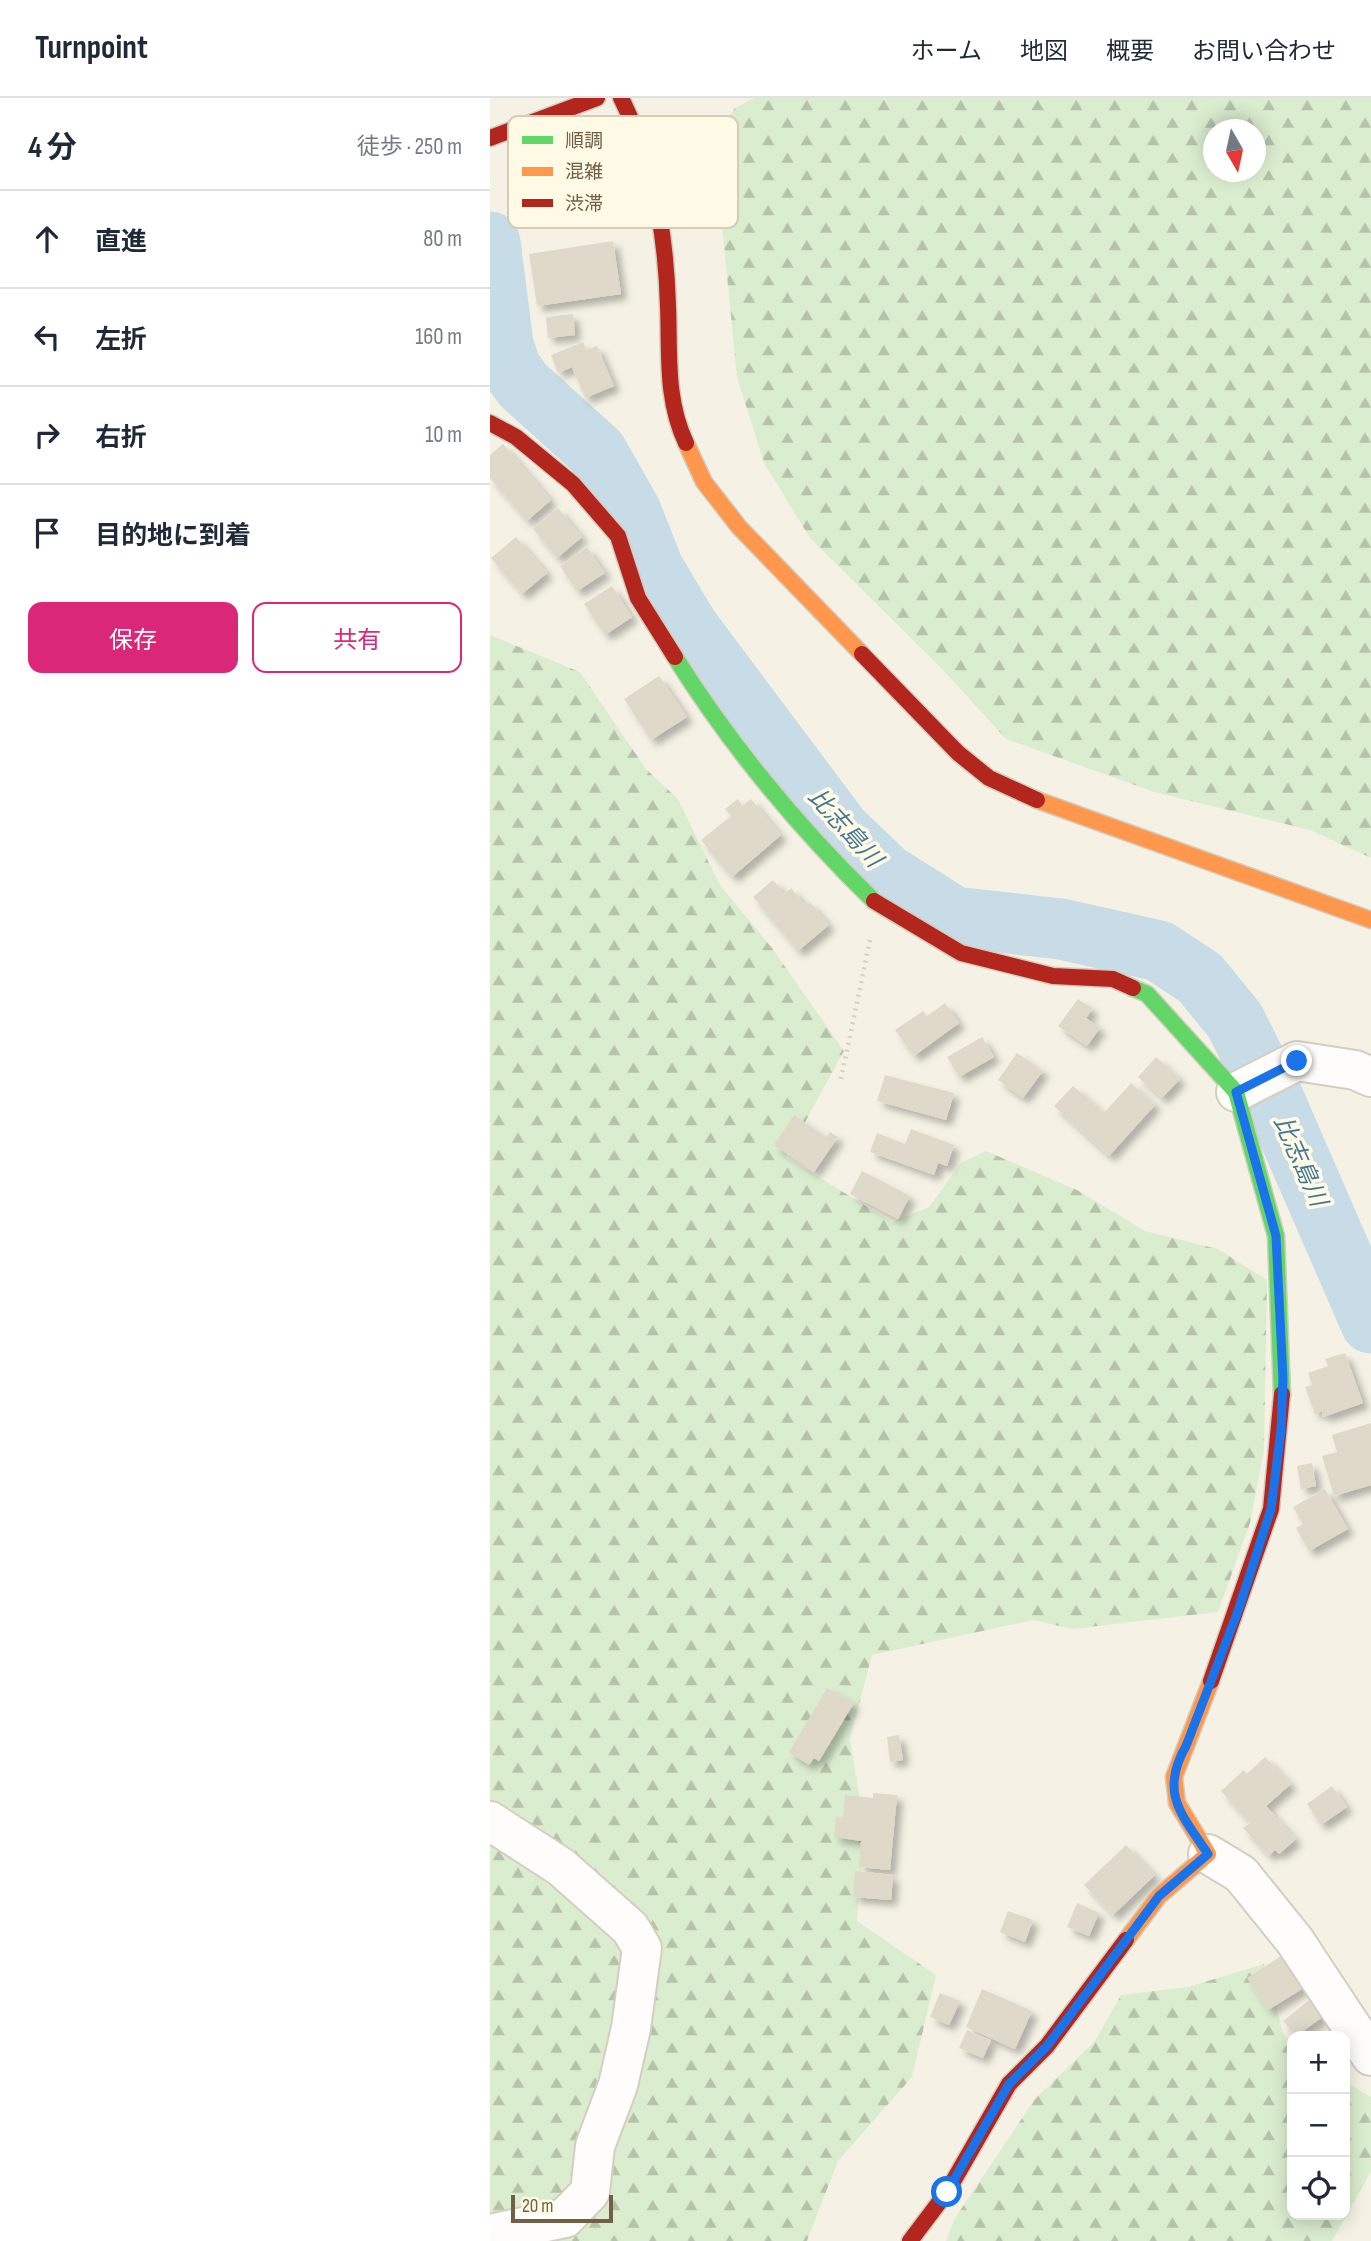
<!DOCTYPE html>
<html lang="ja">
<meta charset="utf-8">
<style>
body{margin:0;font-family:"Sofia Sans Condensed","Noto Sans JP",sans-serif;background:#f2f2f3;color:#1f2937}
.controls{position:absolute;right:21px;bottom:21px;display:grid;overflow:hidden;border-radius:14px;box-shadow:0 4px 18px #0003}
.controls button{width:63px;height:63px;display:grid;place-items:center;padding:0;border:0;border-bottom:2px solid #e0e1e3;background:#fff;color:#1f2937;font:35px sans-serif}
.compass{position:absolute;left:713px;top:21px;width:63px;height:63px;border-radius:50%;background:#fff;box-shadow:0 4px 18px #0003;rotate:171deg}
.scale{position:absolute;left:21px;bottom:18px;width:102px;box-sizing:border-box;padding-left:7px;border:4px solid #726046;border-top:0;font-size:19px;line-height:24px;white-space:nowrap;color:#726046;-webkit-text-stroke:5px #fffae5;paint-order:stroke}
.stop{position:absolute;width:21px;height:21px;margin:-16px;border:5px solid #1a73e8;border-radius:50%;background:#fff}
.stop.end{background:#1a73e8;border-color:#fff;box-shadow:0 2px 7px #0008}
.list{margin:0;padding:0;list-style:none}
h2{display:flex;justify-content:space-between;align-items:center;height:91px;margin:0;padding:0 28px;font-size:30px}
h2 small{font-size:23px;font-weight:400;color:#747a83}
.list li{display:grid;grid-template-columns:46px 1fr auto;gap:21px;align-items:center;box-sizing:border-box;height:98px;padding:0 28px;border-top:2px solid #e0e1e3}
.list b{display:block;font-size:26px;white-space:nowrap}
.list em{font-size:23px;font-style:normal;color:#747a83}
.actions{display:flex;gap:14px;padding:21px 28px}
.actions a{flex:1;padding:16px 0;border:2px solid #db2777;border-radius:14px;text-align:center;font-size:24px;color:#db2777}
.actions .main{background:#db2777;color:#fff}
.icon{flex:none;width:38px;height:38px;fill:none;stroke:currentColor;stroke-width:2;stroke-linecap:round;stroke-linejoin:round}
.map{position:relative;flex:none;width:881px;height:2143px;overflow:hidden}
header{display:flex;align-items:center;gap:42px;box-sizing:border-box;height:98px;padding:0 35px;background:#fff;border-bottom:2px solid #e0e1e3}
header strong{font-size:33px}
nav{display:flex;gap:38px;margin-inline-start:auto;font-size:24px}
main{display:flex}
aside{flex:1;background:#fff}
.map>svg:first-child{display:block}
.forest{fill:url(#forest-firs);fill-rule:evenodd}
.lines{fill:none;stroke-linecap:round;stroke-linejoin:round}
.river{stroke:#c7dce6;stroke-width:61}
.building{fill:#dfd9ca;filter:url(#shadow)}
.street-casing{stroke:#d4cec1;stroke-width:42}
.fast-casing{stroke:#d3cdbf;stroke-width:19}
.slow-casing{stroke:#d3cdbf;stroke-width:19}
.jam-casing{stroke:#d3cdbf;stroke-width:19}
.path{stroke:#d7d1c8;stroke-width:4.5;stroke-dasharray:2 5;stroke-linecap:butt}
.street{stroke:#fefdfb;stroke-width:38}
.fast{stroke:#63d668;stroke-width:16}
.slow{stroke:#ff974d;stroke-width:16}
.jam{stroke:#b3261e;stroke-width:16}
.route{stroke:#1a73e8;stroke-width:9}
.labels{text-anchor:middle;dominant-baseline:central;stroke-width:7;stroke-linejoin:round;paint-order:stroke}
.water-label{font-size:24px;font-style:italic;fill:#457695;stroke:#fffae5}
.key{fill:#fffae5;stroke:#d5ccb5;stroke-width:2}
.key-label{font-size:19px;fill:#726046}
</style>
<header>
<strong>Turnpoint</strong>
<nav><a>ホーム</a><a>地図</a><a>概要</a><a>お問い合わせ</a></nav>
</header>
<main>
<aside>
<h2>4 分<small>徒歩 · 250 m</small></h2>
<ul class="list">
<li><svg class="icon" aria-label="ahead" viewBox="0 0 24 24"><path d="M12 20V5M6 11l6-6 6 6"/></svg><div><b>直進</b></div><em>80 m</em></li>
<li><svg class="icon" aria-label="left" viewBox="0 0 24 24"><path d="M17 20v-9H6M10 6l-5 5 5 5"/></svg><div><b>左折</b></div><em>160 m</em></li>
<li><svg class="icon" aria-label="right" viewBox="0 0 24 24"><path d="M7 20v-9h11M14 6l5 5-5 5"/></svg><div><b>右折</b></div><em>10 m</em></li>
<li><svg class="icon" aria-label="arrive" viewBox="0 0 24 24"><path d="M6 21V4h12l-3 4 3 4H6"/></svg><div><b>目的地に到着</b></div></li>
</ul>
<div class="actions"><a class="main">保存</a><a>共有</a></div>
</aside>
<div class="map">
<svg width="881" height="2143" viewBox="0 0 881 2143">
<defs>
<pattern id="forest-firs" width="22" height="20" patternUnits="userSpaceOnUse" patternTransform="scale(1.75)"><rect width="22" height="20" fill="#dbedcf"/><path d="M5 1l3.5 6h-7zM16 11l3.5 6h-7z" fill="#b6c3aa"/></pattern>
<filter id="shadow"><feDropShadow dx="6" dy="6" stdDeviation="3.5" flood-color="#0004"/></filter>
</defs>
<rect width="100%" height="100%" fill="#f5f2e5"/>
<!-- forest -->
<g class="forest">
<path d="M264,0h617v760l-61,-28 -156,-38 -148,-53 -63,-69 -133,-132 -46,-75 -27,-86 -17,-172 -10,-64 25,-33zM724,32h42v42h-42z"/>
<path d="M0,537l90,37 66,97 32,30 42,86 52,63 72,103 -58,106 106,65 37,-15 32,-44 25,-12 91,39 68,41 73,18 49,31 -3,170 -14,73 -32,89 -146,17 -39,-9 -161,35 -22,84 15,92 -8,90 79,54 -24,102 -74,84 -31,80h-317z"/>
<path d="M774,1866l20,71 8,8v172h53v-133l26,15v74l-39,70h-386l9,-23 80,-119 60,-58 26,-46 67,-8z"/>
</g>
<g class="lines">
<!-- river -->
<path class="river" d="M0,144l13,102 7,23 13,18 74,67 34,60 22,56 35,59 152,203 46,44 68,43 107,12 98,22 41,27 35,43 36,72 100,230"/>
</g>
<!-- building -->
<g class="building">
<path d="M123,143l8,53 -84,12 -8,-52z"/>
<path d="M83,216l2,21 -27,3 -2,-21z"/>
<path d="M93,244l3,8 11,-4 17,40 -29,12 -13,-31 -14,6 -7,-18z"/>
<path d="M13,346l48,56 -24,21 -37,-43v-23z"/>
<path d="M68,410l24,29 -25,21 -24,-29z"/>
<path d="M26,439l31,36 -25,21 -31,-36z"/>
<path d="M97,449l18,26 -28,18 -17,-25z"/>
<path d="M122,488l20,31 -27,18 -21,-31z"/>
<path d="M169,578l28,41 -36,23 -27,-41z"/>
<path d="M248,701l5,7 8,-7 30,36 -49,42 -31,-37 30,-24 -6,-7z"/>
<path d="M283,782l11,14 7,-6 15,18 4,-4 19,23 -31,26 -45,-54z"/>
<path d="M588,901l15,10 -7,9 14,10 -13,18 -29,-20z"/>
<path d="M455,905l14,20 -45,33 -19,-26 28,-19 4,5z"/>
<path d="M492,939l12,20 -35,20 -12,-20z"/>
<path d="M527,955l26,18 -20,27 -25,-18z"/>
<path d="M666,959l24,22 -18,19 -24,-21z"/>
<path d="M395,977l69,18 -8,27 -69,-19z"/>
<path d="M641,985l24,22 -46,51 -55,-50 19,-20 31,27z"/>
<path d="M304,1017l32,22 4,-5 8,5 -24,35 -40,-27z"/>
<path d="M421,1031l43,16 -7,21 -9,-3 -4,12 -64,-23 7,-19 28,11z"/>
<path d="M372,1073l48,25 -12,23 -48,-25z"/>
<path d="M855,1255l18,50 -40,14 -1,-6 -7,3 -10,-27 7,-2 -4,-12 20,-7 -3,-7z"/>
<path d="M881,1325v62l-37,11 -12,-40 15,-4 -5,-17z"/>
<path d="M822,1365l4,23 -15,3 -4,-23z"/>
<path d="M835,1391l23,40 -39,22 -13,-23 7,-4 -10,-17z"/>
<path d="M337,1590l27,15 -35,58 -5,-3 -5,7 -20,-13z"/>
<path d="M409,1637l4,25 -13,2 -3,-25z"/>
<path d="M775,1659l26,27 -25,22 30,33 -17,15 -4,-4 -6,6 -26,-28 7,-5 -29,-32 23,-21 3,4z"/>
<path d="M842,1688l15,21 -26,18 -14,-21z"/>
<path d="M383,1695l24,2 -7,75 -31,-3 2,-26 -27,-4 2,-20 7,1 2,-23 28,3z"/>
<path d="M636,1747l29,30 -42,40 -29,-30z"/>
<path d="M365,1773l38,4 -2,25 -38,-3z"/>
<path d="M587,1805l22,10 -10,23 -22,-9z"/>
<path d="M518,1813l25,9 -8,22 -25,-10z"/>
<path d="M794,1856l21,33 -37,23 -21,-32z"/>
<path d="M492,1891l50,22 -17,38 -49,-22z"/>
<path d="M450,1895l20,8 -11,24 -19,-8z"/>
<path d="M824,1898l14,17 -32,23 -13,-15z"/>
<path d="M477,1932l24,10 -8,18 -24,-10z"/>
</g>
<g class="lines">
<!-- street casing -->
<g class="street-casing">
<g id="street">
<path d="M746,994l61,-31 58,9 16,7"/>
<path d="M0,1723l71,46 69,61 12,20 -11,80 -13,57 -23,61 -5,46 -25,26 -75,16"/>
<path d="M718,1756l33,20 54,67 76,115"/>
</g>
</g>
<!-- fast casing -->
<g class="fast-casing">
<g id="fast">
<path d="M185,559c56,89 124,171 199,244"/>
<path d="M643,890l14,6 89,98 40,144 6,158"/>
</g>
</g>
<!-- slow casing -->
<g class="slow-casing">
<g id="slow">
<path d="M196,345l18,39 35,45 123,127"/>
<path d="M547,702l334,120"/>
<path d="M636,1842l33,-44 49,-42 -31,-51 -3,-26 37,-96"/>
</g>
</g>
<!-- jam casing -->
<g class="jam-casing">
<g id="jam">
<path d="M131,0c33,65 45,135 47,208 2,46 -3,93 18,137"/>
<path d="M0,40l107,-40"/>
<path d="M0,325l26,14 57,47 45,52 20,62 37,59"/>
<path d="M372,556l96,99 31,25 48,22"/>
<path d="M384,803l87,52 92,23 60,3 20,9"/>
<path d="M721,1583l60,-172 11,-115"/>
<path d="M420,2143l37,-49 62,-108 38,-38 79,-106"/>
</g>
</g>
<!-- path -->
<path class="path" d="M351,981l29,-139"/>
<!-- street -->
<use href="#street" class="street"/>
<!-- fast -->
<use href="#fast" class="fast"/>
<!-- slow -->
<use href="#slow" class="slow"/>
<!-- jam -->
<use href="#jam" class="jam"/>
</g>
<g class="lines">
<!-- route -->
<path class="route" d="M457,2094l62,-108 38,-38 112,-150 49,-42c-26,-39 -49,-61 -22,-108l52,-135 33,-102 10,-79 2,-51 -7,-143 -40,-144 61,-31"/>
</g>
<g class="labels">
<!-- water labels -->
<g class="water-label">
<text transform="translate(355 730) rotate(48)">比志島川</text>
<text transform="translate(810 1063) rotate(66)">比志島川</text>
</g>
</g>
<!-- legend -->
<rect x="18" y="18" width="230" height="112" rx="10" class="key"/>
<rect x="32" y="38" width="31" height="8" fill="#63d668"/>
<rect x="32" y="69" width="31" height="9" fill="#ff974d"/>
<rect x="32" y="101" width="31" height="8" fill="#b3261e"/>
<g class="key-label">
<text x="75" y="49">順調</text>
<text x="75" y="80">混雑</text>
<text x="75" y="112">渋滞</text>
</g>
</svg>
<div class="controls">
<button>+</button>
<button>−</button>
<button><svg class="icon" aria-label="locate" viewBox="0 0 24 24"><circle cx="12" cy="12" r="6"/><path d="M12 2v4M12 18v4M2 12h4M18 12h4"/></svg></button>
</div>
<svg class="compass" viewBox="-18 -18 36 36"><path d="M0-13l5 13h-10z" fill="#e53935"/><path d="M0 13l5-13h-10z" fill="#747a83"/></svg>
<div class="scale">20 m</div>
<div class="stop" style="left:457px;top:2094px"></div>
<div class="stop end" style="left:807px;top:963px"></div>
</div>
</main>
